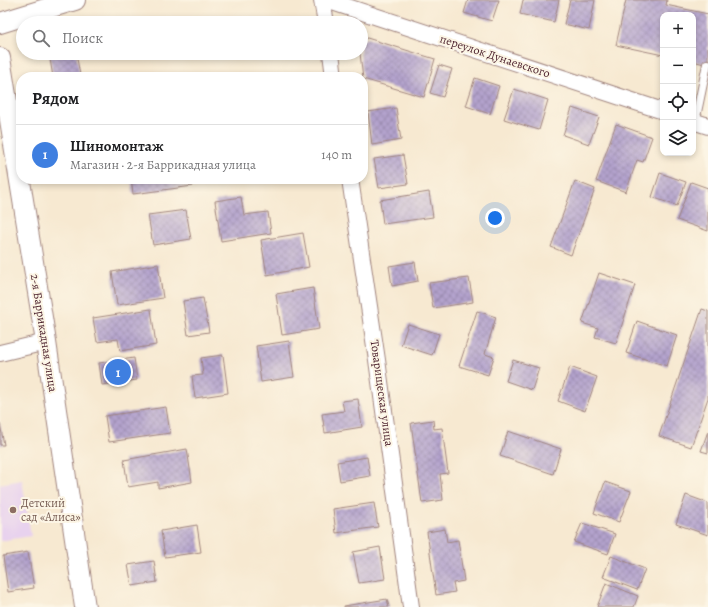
<!DOCTYPE html>
<html lang="ru">
<meta charset="utf-8">
<style>
body{margin:0;font-family:Alegreya,serif;background:#f6f6f6;color:#202124}
.controls{position:absolute;right:12px;top:12px;display:grid;overflow:hidden;border-radius:8px;box-shadow:0 2px 6px #0003}
.controls button{width:36px;height:36px;display:grid;place-items:center;padding:0;border:0;border-bottom:1px solid #e0e0e0;background:#fff;color:#202124;font:20px sans-serif}
.you{position:absolute;left:495px;top:218px;width:14px;height:14px;margin:-10px;border:3px solid #fff;border-radius:50%;background:#1a73e8;box-shadow:0 0 0 6px #1a73e833}
.badge{display:grid;place-items:center;width:26px;height:26px;border-radius:50%;background:#0f766e;color:#fff;font-size:13px;font-weight:700}
.pin{position:absolute;translate:-50% -50%;border:2px solid #fff;box-shadow:0 1px 4px #0006}
.list{margin:0;padding:0;list-style:none}
h2{display:flex;justify-content:space-between;align-items:center;height:52px;margin:0;padding:0 16px;font-size:17px}
h2 small{font-size:13px;font-weight:400;color:#757577}
.list li{display:grid;grid-template-columns:26px 1fr auto;gap:12px;align-items:center;box-sizing:border-box;height:60px;padding:0 16px;border-top:1px solid #e0e0e0}
.list b{display:block;font-size:15px;white-space:nowrap}
.list p{margin:0;font-size:13px;white-space:nowrap;color:#757577}
.list em{font-size:13px;font-style:normal;color:#757577}
.icon{flex:none;width:22px;height:22px;fill:none;stroke:currentColor;stroke-width:2;stroke-linecap:round;stroke-linejoin:round}
.map{position:relative;flex:none;width:708px;height:607px;overflow:hidden}
.search{position:absolute;background:#fff;box-shadow:0 2px 6px #0003;left:16px;top:16px;width:352px;height:44px;display:flex;align-items:center;gap:10px;box-sizing:border-box;padding:0 14px;border-radius:22px;color:#757577;font-size:15px}
.panel{position:absolute;background:#fff;box-shadow:0 2px 6px #0003;left:16px;top:72px;width:352px;height:112px;border-radius:16px}
.map>svg:first-child{display:block}
.built{fill:#e8d2ee}
.building{fill:url(#building-cross-hatch)}
.lines{fill:none;stroke-linecap:round;stroke-linejoin:round}
.service-casing{stroke:#a0847e;stroke-width:10}
.minor-casing{stroke:#a0847e;stroke-width:18}
.tertiary-casing{stroke:#a0847e;stroke-width:22}
.service{stroke:#fff;stroke-width:8}
.minor{stroke:#fff;stroke-width:16}
.tertiary{stroke:#fff;stroke-width:20}
.education-dot{fill:#8d6e63;stroke:#fcf5e5;stroke-width:1.5}
.labels{text-anchor:middle;dominant-baseline:central;stroke-width:4;stroke-linejoin:round;paint-order:stroke}
.street-label{font-size:12px;fill:#4a1f2b;stroke:#fcf5e5}
.education-label{font-size:12px;fill:#785e54;stroke:#fcf5e5;text-anchor:start}
</style>
<div class="map">
<svg width="708" height="607" viewBox="0 0 708 607">
<defs>
<pattern id="building-cross-hatch" width="8" height="8" patternUnits="userSpaceOnUse"><rect width="8" height="8" fill="#b3a3cd"/><path d="M0 0l8 8M0 8l8-8" fill="none" stroke="#9484a7"/></pattern>
</defs>
<rect width="100%" height="100%" fill="#fcf5e5"/>
<filter id="ink" filterUnits="userSpaceOnUse"><feTurbulence type="fractalNoise" baseFrequency=".025" numOctaves="2"/><feDisplacementMap in="SourceGraphic" scale="8" xChannelSelector="R" yChannelSelector="G"/><feConvolveMatrix kernelMatrix="1 2 1 2 8 2 1 2 1" color-interpolation-filters="sRGB"/></filter>
<filter id="wash" filterUnits="userSpaceOnUse"><feTurbulence type="fractalNoise" baseFrequency=".012" numOctaves="4" result="noise"/><feDisplacementMap in="SourceGraphic" scale="16" xChannelSelector="R" yChannelSelector="G"/><feGaussianBlur stdDeviation="0.9" result="paint"/><feColorMatrix in="noise" values="0 0 0 0 0 0 0 0 0 0 0 0 0 0 0 0 0 1.4 0 .05"/><feComposite in="paint" operator="in"/></filter>
<g filter="url(#wash)">
<rect width="100%" height="100%" fill="#f7e9d1"/>
<!-- built -->
<path class="built" d="M22,480l9,56 -31,5v-57z"/>
<g id="blocks">
<!-- building -->
<g class="building">
<path d="M468,0h31l-7,21 -28,-8z"/>
<path d="M523,0h36l-5,22 -34,-8z"/>
<path d="M570,0h25l-6,30 -25,-6z"/>
<path d="M626,0h41l-1,5 42,9v51l-15,-4v-46h-30v40l-47,-10z"/>
<path d="M367,38l68,21 -11,38 -61,-18 -3,-26h1v-12z"/>
<path d="M49,53h27l4,22 -14,2h-13z"/>
<path d="M439,65l13,4 -9,28 -13,-4z"/>
<path d="M475,78l24,8 -9,28 -24,-8z"/>
<path d="M514,89l34,11 -9,30 -35,-11z"/>
<path d="M396,108l5,32 -29,5 -4,-33z"/>
<path d="M572,108l27,9 -10,27 -26,-9z"/>
<path d="M616,124l36,13 -9,25 -6,-2 -11,32 -30,-11z"/>
<path d="M403,155l5,29 -29,4 -5,-29z"/>
<path d="M660,173l26,9 -9,24 -25,-9z"/>
<path d="M131,179h61l1,7 -60,8z"/>
<path d="M575,181l20,8 -24,66 -20,-8z"/>
<path d="M691,182l17,6v43l-31,-11z"/>
<path d="M429,192l4,25 -50,7 -3,-24z"/>
<path d="M241,197l3,18 24,-3 3,21 -50,8 -6,-40z"/>
<path d="M186,210l5,29 -38,6 -5,-30z"/>
<path d="M303,233l6,34 -42,8 -6,-35z"/>
<path d="M415,262l3,19 -26,5 -3,-20z"/>
<path d="M158,264l5,34 -46,7 -5,-33z"/>
<path d="M599,273l36,12 -19,58 -21,-6 3,-9 -16,-5z"/>
<path d="M469,278l4,24 -40,6 -4,-25z"/>
<path d="M313,288l6,41 -37,6 -6,-41z"/>
<path d="M203,298l6,34 -21,3 -5,-34z"/>
<path d="M151,309l5,36 -36,6 -2,-12 -21,3 -4,-24z"/>
<path d="M702,309l6,2v87l-17,49 -32,-11z"/>
<path d="M477,311l19,6 -11,37 9,3 -6,18 -29,-9z"/>
<path d="M637,321l40,14 -10,31 -41,-13z"/>
<path d="M408,324l31,10 -7,21 -31,-10z"/>
<path d="M289,341l5,36 -33,5 -5,-36z"/>
<path d="M223,355l5,38 -33,5 -3,-22 11,-1 -2,-17z"/>
<path d="M134,358l3,22 -35,5 -3,-22z"/>
<path d="M513,360l26,8 -7,22 -26,-9z"/>
<path d="M570,367l27,10 -12,34 -27,-10z"/>
<path d="M358,399l4,28 -37,6 -3,-19 22,-3 -2,-10z"/>
<path d="M166,407l4,26 -61,9 -4,-26z"/>
<path d="M433,420l1,9 8,-1 6,45 -8,1 3,26 -21,3 -11,-80z"/>
<path d="M0,423l4,22h-4z"/>
<path d="M508,431l53,18 -8,25 -53,-18z"/>
<path d="M708,431v22l-7,-2z"/>
<path d="M187,449l5,33 -34,6v-6l-30,5 -4,-27z"/>
<path d="M367,457l3,19 -30,5 -3,-19z"/>
<path d="M605,482l26,9 -12,31 -25,-9z"/>
<path d="M686,495l22,8v32l-32,-11z"/>
<path d="M374,503l4,24 -42,6 -3,-24z"/>
<path d="M582,523l33,11 -7,20 -34,-12z"/>
<path d="M197,525l4,27 -36,5 -4,-26z"/>
<path d="M445,529l2,13 11,-2 6,41 -11,2 2,9 -19,3 -9,-63z"/>
<path d="M380,547l5,32 -26,4 -6,-31z"/>
<path d="M28,552l6,36 -26,4 -5,-36z"/>
<path d="M611,556l34,13 -8,21 -34,-13z"/>
<path d="M154,561l3,21 -25,4 -4,-21z"/>
<path d="M606,583l32,13 -4,11h-37z"/>
<path d="M387,599l2,8h-45v-1z"/>
</g>
</g>
</g>
<g filter="url(#ink)">
<use href="#blocks" fill-opacity="0" stroke="#a0847e" stroke-width="1"/>
<g class="lines">
<!-- service casing -->
<g class="service-casing">
<path id="service" d="M695,122l12,-58"/>
</g>
<!-- minor casing -->
<g class="minor-casing">
<g id="minor">
<path d="M322,0l4,23"/>
<path d="M326,0l337,111"/>
<path d="M331,53l3,24"/>
<path d="M693,121l15,5"/>
<path d="M350,179l27,181 34,247"/>
<path d="M0,353l46,-11"/>
</g>
</g>
<!-- tertiary casing -->
<g class="tertiary-casing">
<g id="tertiary">
<path d="M0,23l75,-23"/>
<path d="M0,58l46,284 39,265"/>
</g>
</g>
<!-- service -->
<use href="#service" class="service"/>
<!-- minor -->
<use href="#minor" class="minor"/>
<!-- tertiary -->
<use href="#tertiary" class="tertiary"/>
</g>
</g>
<!-- markers -->
<circle class="education-dot" cx="13" cy="510" r="4"/>
<g class="labels">
<!-- street labels -->
<g class="street-label">
<text transform="translate(495 56) rotate(18)">переулок Дунаевского</text>
<text transform="translate(44 333) rotate(81)">2-я Баррикадная улица</text>
<text transform="translate(382 393) rotate(82)">Товарищеская улица</text>
</g>
<!-- education labels -->
<g class="education-label">
<text x="21" y="503">Детский<tspan x="21" dy="14">сад «Алиса»</tspan></text>
</g>
</g>
</svg>
<div class="controls">
<button>+</button>
<button>−</button>
<button><svg class="icon" aria-label="locate" viewBox="0 0 24 24"><circle cx="12" cy="12" r="6"/><path d="M12 2v4M12 18v4M2 12h4M18 12h4"/></svg></button>
<button><svg class="icon" aria-label="layers" viewBox="0 0 24 24"><path d="M12 4l9 5-9 5-9-5zM3 14l9 5 9-5"/></svg></button>
</div>
<div class="you"></div>
<div class="pin badge" style="left:118px;top:372px;background:#3f7fe0">1</div>
<div class="search"><svg class="icon" aria-label="search" viewBox="0 0 24 24"><circle cx="10" cy="10" r="6"/><path d="M15 15l6 6"/></svg>Поиск</div>
<section class="panel">
<h2>Рядом<small></small></h2>
<ul class="list">
<li><span class="badge" style="background:#3f7fe0">1</span><div><b>Шиномонтаж</b><p>Магазин · 2-я Баррикадная улица</p></div><em>140 m</em></li>
</ul>
</section>
</div>
